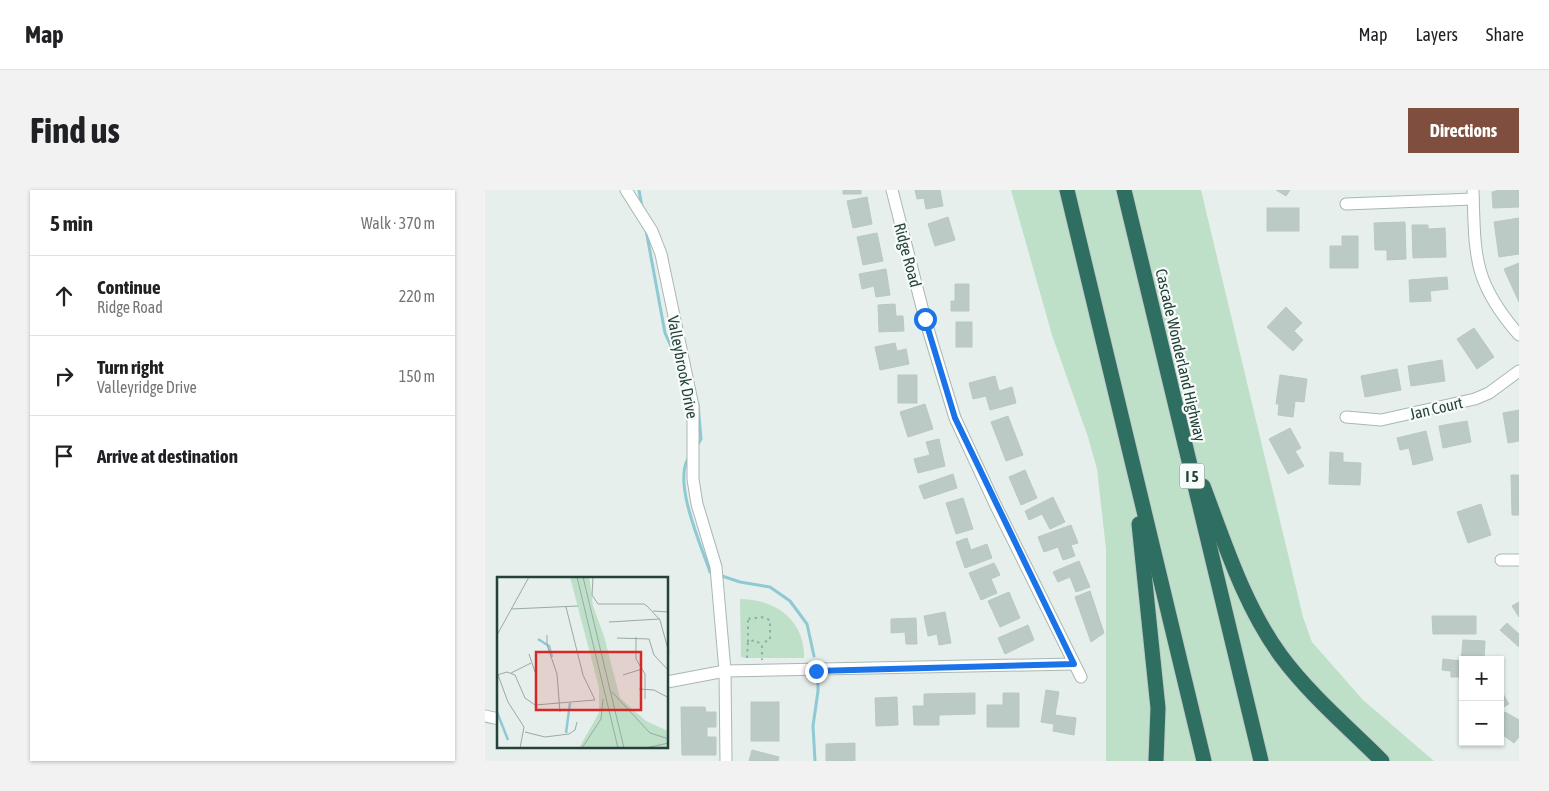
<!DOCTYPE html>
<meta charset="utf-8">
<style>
body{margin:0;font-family:"Asap Condensed",sans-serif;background:#f2f2f2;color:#202124}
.controls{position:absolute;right:15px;bottom:15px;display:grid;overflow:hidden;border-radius:0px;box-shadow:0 1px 4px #0004}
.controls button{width:45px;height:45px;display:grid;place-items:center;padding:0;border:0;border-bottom:1px solid #e0e0e0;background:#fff;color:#202124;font:25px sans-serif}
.stop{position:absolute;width:15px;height:15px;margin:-11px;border:4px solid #1a73e8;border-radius:50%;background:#fff}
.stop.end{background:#1a73e8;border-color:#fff;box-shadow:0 1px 5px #0008}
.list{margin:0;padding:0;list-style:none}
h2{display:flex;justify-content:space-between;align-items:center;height:65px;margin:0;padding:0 20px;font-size:21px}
h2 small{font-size:16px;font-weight:400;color:#757577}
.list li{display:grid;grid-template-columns:32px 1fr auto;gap:15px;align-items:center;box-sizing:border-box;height:80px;padding:0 20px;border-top:1px solid #e0e0e0}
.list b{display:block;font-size:19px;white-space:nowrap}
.list p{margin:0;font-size:16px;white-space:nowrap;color:#757577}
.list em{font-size:16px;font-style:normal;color:#757577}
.icon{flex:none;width:28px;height:28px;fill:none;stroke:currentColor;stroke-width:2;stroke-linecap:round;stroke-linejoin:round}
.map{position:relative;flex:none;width:1034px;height:571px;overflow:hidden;border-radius:0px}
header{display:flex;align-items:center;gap:30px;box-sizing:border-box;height:70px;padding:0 25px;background:#fff;border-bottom:1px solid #e0e0e0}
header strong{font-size:24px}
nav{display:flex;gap:28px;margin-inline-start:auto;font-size:18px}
.intro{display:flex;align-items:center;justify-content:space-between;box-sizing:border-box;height:120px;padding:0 30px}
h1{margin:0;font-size:35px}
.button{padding:12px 22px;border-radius:0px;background:#7f4e3f;color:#fff;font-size:18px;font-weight:700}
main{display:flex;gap:30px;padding:0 30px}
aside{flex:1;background:#fff;border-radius:0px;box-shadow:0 1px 4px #0004}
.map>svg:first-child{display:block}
.green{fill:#bfe0c8}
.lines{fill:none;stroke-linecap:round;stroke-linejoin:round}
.stream{stroke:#8ec9d4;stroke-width:3}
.building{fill:#bbcac4;stroke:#b8c9c2}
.minor-casing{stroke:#a8b8b2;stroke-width:13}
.highway-casing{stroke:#c2cac8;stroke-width:17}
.path{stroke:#86b3a5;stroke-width:2;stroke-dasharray:2.5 4;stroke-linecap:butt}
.minor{stroke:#fff;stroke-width:11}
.highway{stroke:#2f6f62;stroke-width:15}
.route{stroke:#1a73e8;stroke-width:6}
.labels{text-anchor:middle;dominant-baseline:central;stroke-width:4.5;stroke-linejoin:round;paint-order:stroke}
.shield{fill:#f7fbf9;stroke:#637a73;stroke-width:1}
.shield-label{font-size:15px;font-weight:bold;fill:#24423a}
.street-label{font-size:16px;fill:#24423a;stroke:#f7fbf9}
.inset-river{fill:none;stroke:#8ec9d4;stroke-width:2.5}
.inset-road{fill:none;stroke:#98aaa4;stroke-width:1}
.view{fill:#d62828;fill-opacity:0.15;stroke:#d62828;stroke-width:2.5}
.inset-edge{fill:none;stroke:#24423a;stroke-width:2.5}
</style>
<header>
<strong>Map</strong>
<nav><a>Map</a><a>Layers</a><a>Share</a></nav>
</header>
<div class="intro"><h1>Find us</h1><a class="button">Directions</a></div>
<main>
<aside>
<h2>5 min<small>Walk · 370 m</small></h2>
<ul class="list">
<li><svg class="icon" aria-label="ahead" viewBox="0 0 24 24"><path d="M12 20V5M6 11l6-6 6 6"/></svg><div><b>Continue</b><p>Ridge Road</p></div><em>220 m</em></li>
<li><svg class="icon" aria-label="right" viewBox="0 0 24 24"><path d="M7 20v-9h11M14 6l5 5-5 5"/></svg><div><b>Turn right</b><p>Valleyridge Drive</p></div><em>150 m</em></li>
<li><svg class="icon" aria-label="arrive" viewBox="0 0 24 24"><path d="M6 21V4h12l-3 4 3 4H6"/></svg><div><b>Arrive at destination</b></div></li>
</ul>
</aside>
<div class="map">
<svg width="1034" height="571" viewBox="0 0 1034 571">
<rect width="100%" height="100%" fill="#e6efeb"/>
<!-- green -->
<g class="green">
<path d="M526,0h190l102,427 9,25 51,58 71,61h-328v-212l-9,-80 -9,-32 -36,-102z"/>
<path d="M255,409c35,0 65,21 64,59h-58l-5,-1z"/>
</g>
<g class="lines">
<!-- stream -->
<g class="stream">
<path d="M154,0l3,17"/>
<path d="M161,40l19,103 14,31"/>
<path d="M212,256l4,-7 -3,-35"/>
<path d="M204,267c-17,24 12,88 21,115l30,10 30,5 20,14 17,23 7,32"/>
<path d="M330,571l-2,-35 5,-35v-9"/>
</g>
</g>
<!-- building -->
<g class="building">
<rect x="358" y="0" width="18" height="4"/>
<path d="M430,0h25l3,16 -17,3 -2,-11 -7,1z"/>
<path d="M791,0h14l-4,6z"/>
<path d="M1015,0h19v17l-26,1 -1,-16z"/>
<path d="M382,7l5,27 -19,4 -6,-27z"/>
<rect x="782" y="18" width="32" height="23"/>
<path d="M463,27l7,23 -20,6 -7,-22z"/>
<path d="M1034,28v36l-20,3 -5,-35z"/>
<path d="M920,32l1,37 -19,1v-10h-12l-1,-27z"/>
<path d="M927,35h16v4l17,-1 1,29 -33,1z"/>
<path d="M392,43l6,28 -20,4 -6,-28z"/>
<path d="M857,46h16v32h-28v-22h12z"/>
<path d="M1034,73v39l-15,-33z"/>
<path d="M401,79l4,26 -14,2 -2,-11 -12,3 -3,-15z"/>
<path d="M962,87l1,12 -18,2 1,10 -21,1 -1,-22z"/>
<path d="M470,94h14v27h-18v-10h4z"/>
<path d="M410,114l1,12h7l1,15 -25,1 -1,-27z"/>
<path d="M801,117l16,16 -8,8 9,9 -10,11 -26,-24z"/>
<rect x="471" y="132" width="16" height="25"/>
<path d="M989,138l20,29 -17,12 -20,-30z"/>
<path d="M410,153l2,8 9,-2 3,15 -29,6 -5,-23z"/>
<path d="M957,170l3,21 -34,5 -3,-20z"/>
<path d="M912,179l4,21 -36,7 -4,-21z"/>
<rect x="413" y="185" width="19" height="28"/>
<path d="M795,185l27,4 -3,23 -9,-1 -2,16 -15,-2 1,-11h-3z"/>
<path d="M510,186l4,15 13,-4 4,16 -26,7 -4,-14 -13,3 -4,-16z"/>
<path d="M440,214l8,25 -25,8 -8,-25z"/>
<path d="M1034,220v31l-11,2 -5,-30z"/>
<path d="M523,226l15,39 -17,6 -15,-39z"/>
<path d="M982,231l4,21 -28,6 -4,-22z"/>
<path d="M805,238l11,20 -6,3 9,15 -16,8 -19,-35z"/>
<path d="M941,241l7,29 -20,5 -4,-17 -9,2 -3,-12z"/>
<path d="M454,249l6,27 -27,7 -4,-14 16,-4 -4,-13z"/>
<path d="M845,262l13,1v9l18,1 -1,22 -31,-1z"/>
<path d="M540,280l12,28 -16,7 -12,-28z"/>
<path d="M468,284l4,14 -33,11 -5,-13z"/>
<path d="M1026,285h8v40h-7z"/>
<path d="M568,307l12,25 -15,7 -8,-15 -13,6 -4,-9z"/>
<path d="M478,308l10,31 -17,5 -10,-31z"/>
<path d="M996,314l10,31 -23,8 -11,-31z"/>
<path d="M586,335l7,18 -7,2 4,11 -12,4 -5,-13 -14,5 -6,-15z"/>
<path d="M482,348l4,12 16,-6 5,14 -27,10 -9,-26z"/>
<path d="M594,371l11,26 -14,5 -6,-15 -12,5 -5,-10z"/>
<path d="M509,373l6,12 -9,4 6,14 -16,7 -12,-27z"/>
<path d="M605,401l14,42 -13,9 -16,-45z"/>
<path d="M524,402l11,26 -20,9 -12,-26z"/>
<path d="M1034,412v15l-7,-11z"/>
<path d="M460,422l6,31 -12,2 -2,-11 -9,2 -4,-20z"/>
<path d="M947,426h44v18h-43z"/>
<path d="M431,428l1,26h-11l-1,-12 -14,1v-14z"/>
<path d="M1022,433l12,11v13l-19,-17z"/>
<path d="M543,435l6,15 -29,14 -7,-16z"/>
<path d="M978,450l22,1 -1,19h-21v17h-12v-6l-9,-1 1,-11 18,2z"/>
<path d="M561,500l13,2 -4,23 21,3 -2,17 -21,-4 1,-7 -13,-2z"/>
<path d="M1017,502l7,12 -9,5v-16z"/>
<path d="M490,503v21l-36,1v10h-25l-1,-19h11v-12z"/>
<path d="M518,503h16v34h-32v-22h16z"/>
<path d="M412,507l1,28 -22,1 -1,-28z"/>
<rect x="266" y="512" width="28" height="39"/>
<path d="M196,517h24l1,5h10v15h-9v10h9v18h-34z"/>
<path d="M1020,522l14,8v17l-5,6 -14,-10v-15z"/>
<path d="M370,553v18h-29v-17z"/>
<path d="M267,560l27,7 -1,4h-29z"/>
</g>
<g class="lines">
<!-- minor casing -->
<g class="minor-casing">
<g id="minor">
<path d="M141,0l26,41 9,23 32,152v73l4,25 19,63 9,104 1,90"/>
<path d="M407,0l33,129 30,99 40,86 86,173"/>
<path d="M988,0c2,67 0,92 46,145"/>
<path d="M861,14l127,-5"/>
<path d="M861,227l35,3 94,-21 14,-6 30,-22"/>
<path d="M1016,370h18"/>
<path d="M182,492l58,-11 349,-7"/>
<path d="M0,526l14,3"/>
</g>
</g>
<!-- highway casing -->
<g class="highway-casing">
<g id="highway">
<path d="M582,0l137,571"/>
<path d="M639,0l137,571"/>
<path d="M718,296c22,58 41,119 78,170 29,39 67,71 101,105"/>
<path d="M654,334l19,184 -2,53"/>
</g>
</g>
<!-- path -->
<g class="path">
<path d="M263,452v-25l2,2 11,-2 9,3v20l-9,3"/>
<path d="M262,468l1,-16 7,-2 7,5v15"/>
</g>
<!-- minor -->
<use href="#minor" class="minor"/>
<!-- highway -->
<use href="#highway" class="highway"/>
</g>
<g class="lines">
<!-- route -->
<path class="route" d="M331,481l258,-7 -119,-246 -30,-99"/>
</g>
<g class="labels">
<!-- shield labels -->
<rect class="shield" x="694.5" y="273.5" width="25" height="25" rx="4"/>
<g class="shield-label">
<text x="707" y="286">I 5</text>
</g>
<!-- street labels -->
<g class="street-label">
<text transform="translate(423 65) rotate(75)">Ridge Road</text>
<text transform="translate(696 165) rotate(77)">Cascade Wonderland Highway</text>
<text transform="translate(198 177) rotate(79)">Valleybrook Drive</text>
<text transform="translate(951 218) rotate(-13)">Jan Court</text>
</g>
</g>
<!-- overview -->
<g transform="translate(12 387)">
<rect width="171" height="171" fill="#e6efeb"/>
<path d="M73,0h18l2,4 3,25 11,30 16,62 26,23 22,10v17h-89l20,-35v-25z" fill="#bfe0c8"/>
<path class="inset-river" d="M41,62l11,7 3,11M0,135l11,28M69,156l4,-30"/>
<path class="inset-road" d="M80,0l41,171M86,0l41,171M96,0l-1,18 6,9h46l3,2 13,14 9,33M69,30l17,68 12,25M14,32l67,-3M156,34l16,1M112,45l51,-3M0,58l32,-58M50,58v10l10,29 3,38M139,60v22l9,15v25M120,61l32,1 5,16 15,16M32,77l6,18M14,96l20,-10M0,98l10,-3 8,3 10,23 10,7 60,-5M1,98l10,27 16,25 -4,21M126,98l19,-6M142,112l15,1 15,8M115,115l38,41 19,6M28,155l20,5 24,-3 6,-4 2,-8M85,171l19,-29 2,-20M148,171l24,-5"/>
<path class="view" d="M39,75h105v58h-105z"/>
<rect width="171" height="171" class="inset-edge"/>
</g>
</svg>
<div class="controls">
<button>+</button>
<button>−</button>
</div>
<div class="stop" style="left:440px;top:129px"></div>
<div class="stop end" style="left:331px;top:481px"></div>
</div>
</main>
